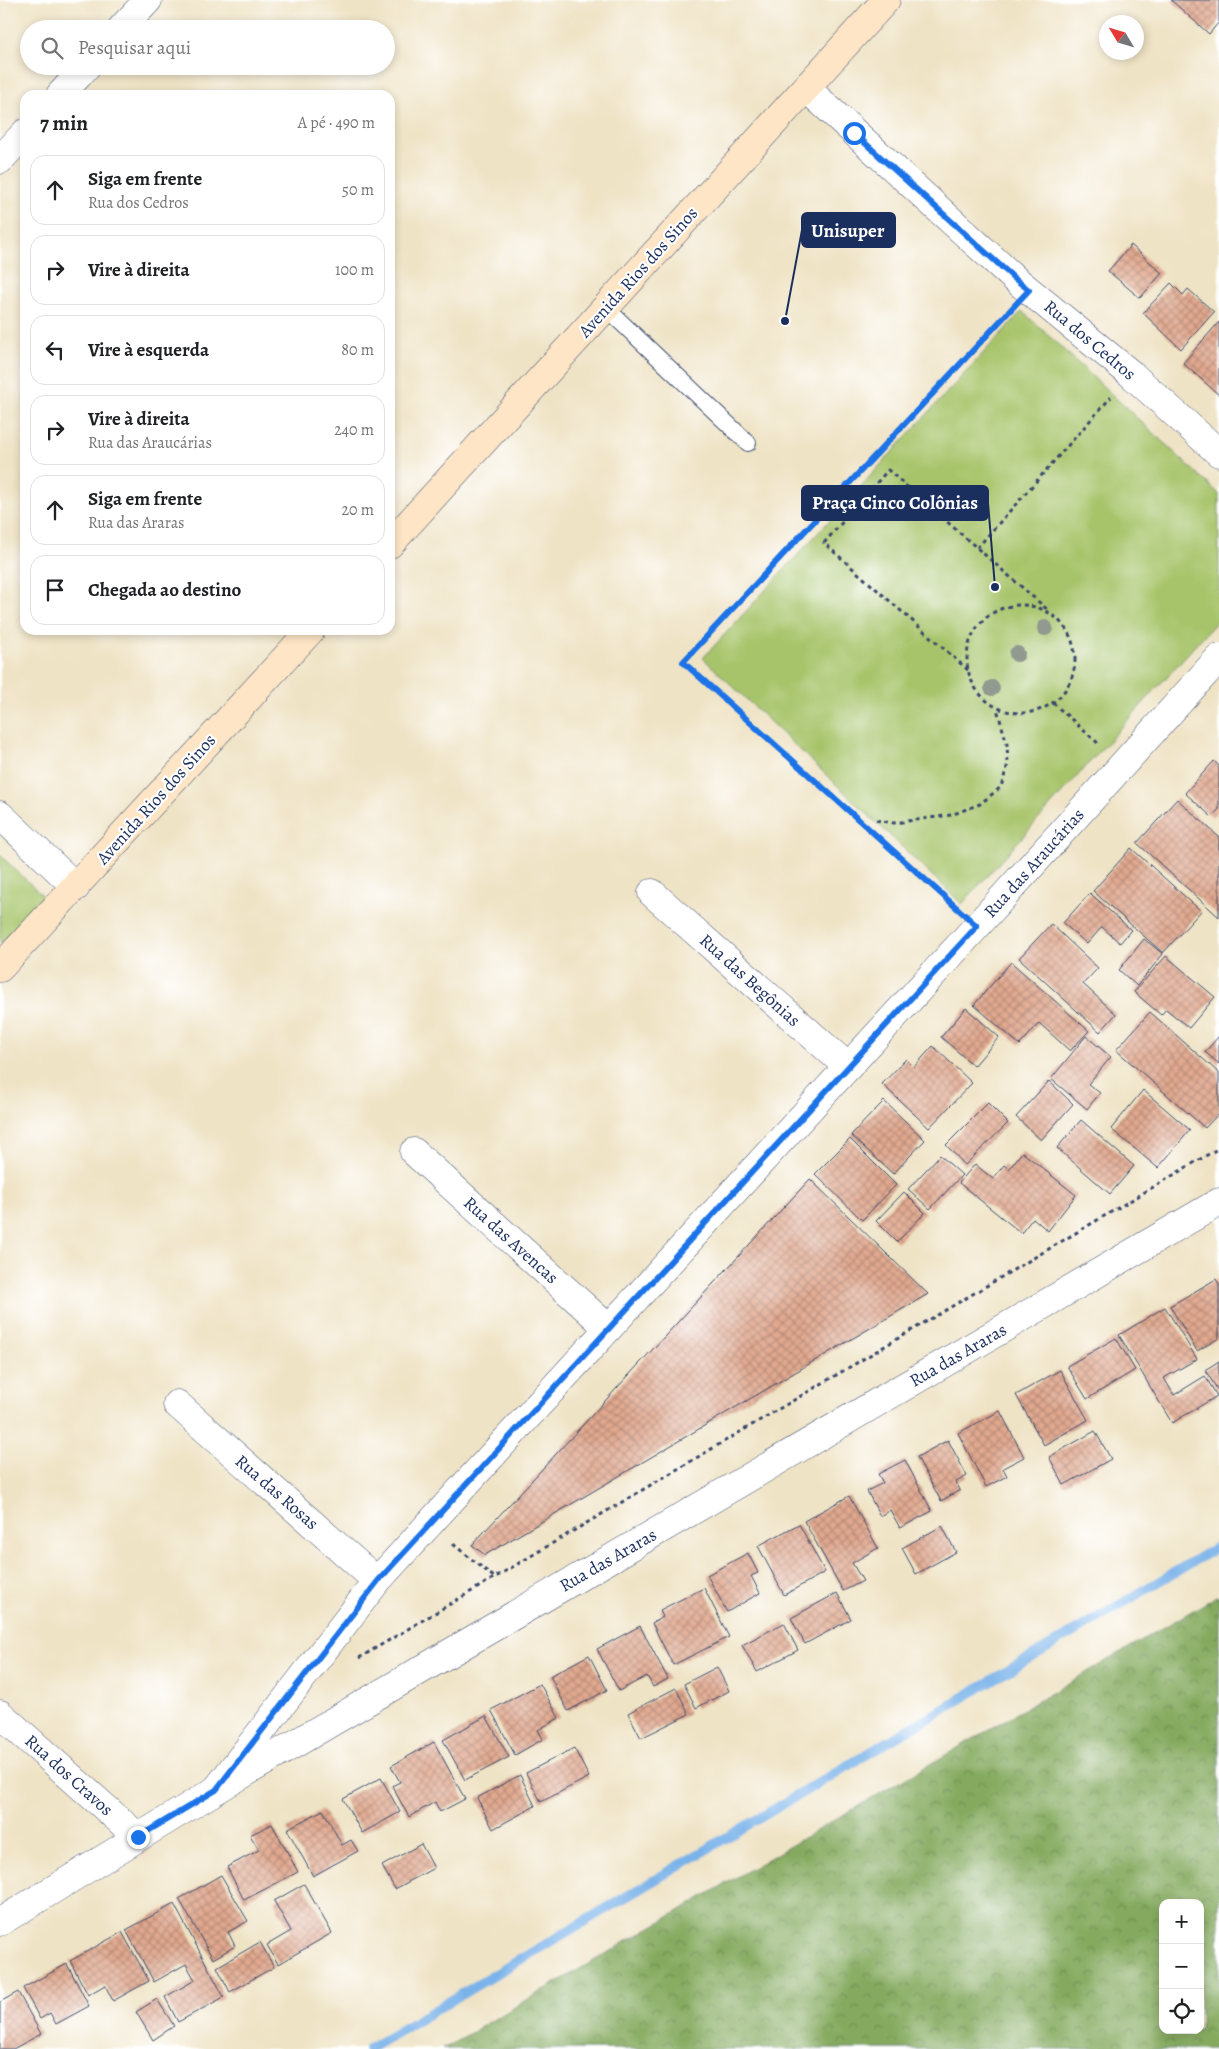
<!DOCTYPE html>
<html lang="pt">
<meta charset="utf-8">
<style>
body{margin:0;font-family:Alegreya,serif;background:#f2f2f2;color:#202124}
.controls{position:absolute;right:15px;bottom:15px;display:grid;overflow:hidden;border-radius:10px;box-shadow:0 2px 8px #0003}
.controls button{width:45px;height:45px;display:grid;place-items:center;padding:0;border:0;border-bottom:1px solid #e0e0e0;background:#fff;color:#202124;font:25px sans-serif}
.compass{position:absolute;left:1099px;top:15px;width:45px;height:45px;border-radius:50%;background:#fff;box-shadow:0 2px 8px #0003;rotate:308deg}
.stop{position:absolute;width:15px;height:15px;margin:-11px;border:4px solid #1a73e8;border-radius:50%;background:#fff}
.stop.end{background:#1a73e8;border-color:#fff;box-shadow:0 1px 5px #0008}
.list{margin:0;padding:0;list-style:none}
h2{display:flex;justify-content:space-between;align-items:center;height:65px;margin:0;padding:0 20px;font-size:21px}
h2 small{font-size:16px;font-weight:400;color:#757577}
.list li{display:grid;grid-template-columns:32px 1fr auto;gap:15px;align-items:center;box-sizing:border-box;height:70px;margin:0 10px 10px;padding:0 10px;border:1px solid #e0e0e0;border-radius:15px}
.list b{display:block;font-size:19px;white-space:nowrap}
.list p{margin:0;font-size:16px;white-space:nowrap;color:#757577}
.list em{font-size:16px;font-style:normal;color:#757577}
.icon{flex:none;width:28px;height:28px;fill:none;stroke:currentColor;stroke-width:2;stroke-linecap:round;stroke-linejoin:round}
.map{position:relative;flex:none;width:1219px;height:2049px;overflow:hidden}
.search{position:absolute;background:#fff;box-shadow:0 2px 8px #0003;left:20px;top:20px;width:375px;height:55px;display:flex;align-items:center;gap:12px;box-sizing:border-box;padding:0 18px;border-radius:28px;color:#757577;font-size:19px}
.panel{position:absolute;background:#fff;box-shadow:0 2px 8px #0003;left:20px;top:90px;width:375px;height:545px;border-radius:15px}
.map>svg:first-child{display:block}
.forest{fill:url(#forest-crowns);stroke:#506c5e;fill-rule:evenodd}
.park{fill:#a7c46b;stroke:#617a64}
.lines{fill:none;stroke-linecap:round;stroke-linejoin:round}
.stream{stroke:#7ab3ea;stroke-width:10}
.building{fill:url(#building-cross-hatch)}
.lane-casing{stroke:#3b4a6d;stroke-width:18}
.street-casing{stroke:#3b4a6d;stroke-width:29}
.secondary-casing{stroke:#3b4a6d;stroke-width:29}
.path{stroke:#3b4a6d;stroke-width:3;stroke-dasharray:4 4;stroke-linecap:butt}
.lane{stroke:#fff;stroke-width:16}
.street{stroke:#fff;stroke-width:28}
.secondary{stroke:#fde5c5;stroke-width:28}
.tree{fill:#92998f}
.route{stroke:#1a73e8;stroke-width:6}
.labels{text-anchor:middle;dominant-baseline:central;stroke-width:4.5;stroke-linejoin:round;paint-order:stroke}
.street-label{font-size:18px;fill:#1b2f5e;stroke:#fff}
.leader{fill:none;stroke:#1b2f5e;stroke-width:2}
.callout-dot{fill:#1b2f5e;stroke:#fff;stroke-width:2}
.callout{fill:#1b2f5e;stroke:#1b2f5e;stroke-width:2}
.callout-label{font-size:19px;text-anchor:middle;font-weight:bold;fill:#fff}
</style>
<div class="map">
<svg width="1219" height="2049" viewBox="0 0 1219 2049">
<defs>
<pattern id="forest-crowns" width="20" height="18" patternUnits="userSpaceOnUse" patternTransform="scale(1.25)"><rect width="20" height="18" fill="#85aa5f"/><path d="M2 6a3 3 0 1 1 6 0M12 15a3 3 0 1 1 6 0" fill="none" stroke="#6c8b52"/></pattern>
<pattern id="building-cross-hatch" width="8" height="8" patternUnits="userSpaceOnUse" patternTransform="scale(1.25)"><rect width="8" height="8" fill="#e2a98f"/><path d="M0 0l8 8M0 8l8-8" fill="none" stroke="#b68a78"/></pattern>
</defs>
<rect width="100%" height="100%" fill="#fff"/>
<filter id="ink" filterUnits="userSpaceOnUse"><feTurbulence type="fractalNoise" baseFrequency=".02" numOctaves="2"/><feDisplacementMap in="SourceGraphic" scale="10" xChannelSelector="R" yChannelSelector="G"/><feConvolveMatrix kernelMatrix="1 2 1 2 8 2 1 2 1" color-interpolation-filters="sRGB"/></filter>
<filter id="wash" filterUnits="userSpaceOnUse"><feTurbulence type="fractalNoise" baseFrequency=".0096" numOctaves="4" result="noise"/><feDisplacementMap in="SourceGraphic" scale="20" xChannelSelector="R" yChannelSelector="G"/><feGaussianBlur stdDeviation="1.12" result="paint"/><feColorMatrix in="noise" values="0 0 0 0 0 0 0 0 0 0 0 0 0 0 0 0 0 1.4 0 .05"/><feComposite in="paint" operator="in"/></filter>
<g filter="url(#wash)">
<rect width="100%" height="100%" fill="#efe3c5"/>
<!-- forest -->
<path class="forest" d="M1219,1595v454h-776zM1163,1903h37v127h-37z"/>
<!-- park -->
<g class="park">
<path d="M1022,311l197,183v125l-257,285 -259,-246z"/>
<path d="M0,855l44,42 -44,47z"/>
</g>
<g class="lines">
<!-- stream -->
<path class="stream" d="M369,2049l850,-503"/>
</g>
<g id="blocks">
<!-- building -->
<g class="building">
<path d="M1171,0h48v22l-10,12z"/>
<path d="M1131,245l31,28 -22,25 -32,-27z"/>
<path d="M1171,283l12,12 5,-6 26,23 -33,37 -38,-36z"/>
<path d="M1219,322v73l-36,-32z"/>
<path d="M1214,761l5,5v43l-7,8 -27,-24z"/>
<path d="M1177,799l42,38v80l-82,-74z"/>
<path d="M1131,848l70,63 -38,42 -70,-62z"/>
<path d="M1090,893l41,37 -11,13 -18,-16 -15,17 -24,-21z"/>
<path d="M1051,924l47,44 -15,16 33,30 -16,18 -81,-74z"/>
<path d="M1144,939l19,15 -26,32 -18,-16z"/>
<path d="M1166,956l49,41 -26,31 -23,-19 -5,6 -27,-23z"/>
<path d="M1011,962l78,69 -19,20 -31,-28 -19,22 -46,-40z"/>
<path d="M966,1008l33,29 -25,29 -33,-29z"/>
<path d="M1150,1012l69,61v40l-14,15 -89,-78z"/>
<path d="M1086,1036l25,21 -23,27 12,9 -13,16 -36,-30z"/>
<path d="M1219,1036v28l-14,-12z"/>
<path d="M933,1046l39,37 -43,45 -47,-44 24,-25 8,8z"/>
<path d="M1049,1081l24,23 -32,36 -25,-23z"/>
<path d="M1143,1090l47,40 -32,38 -47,-39z"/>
<path d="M884,1101l41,39 -32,34 -42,-39z"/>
<path d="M988,1103l20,20 -43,42 -19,-20z"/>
<path d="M1081,1120l53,46 -24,28 -53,-46z"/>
<path d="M850,1139l46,46 -34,35 -47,-46z"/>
<path d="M1022,1152l54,43 -28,36 -15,-13 -12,15 -62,-50 16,-19 18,15 11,-14 5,4z"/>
<path d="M940,1155l22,20 -32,34 -22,-20z"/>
<path d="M810,1179l118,115 -443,261 -13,-10z"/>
<path d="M904,1192l21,21 -28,29 -21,-21z"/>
<path d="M1216,1279l3,5v54l-22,13 -27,-45z"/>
<path d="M1165,1307l32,52 -33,19 10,17 31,-19 12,20 -45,27 -53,-88z"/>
<path d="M1116,1338l19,32 -48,29 -20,-33z"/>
<path d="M1219,1361v31l-14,-22z"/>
<path d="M1060,1370l28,50 -44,25 -28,-50z"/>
<path d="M1000,1411l24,46 -21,11 4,8 -21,11 -28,-54z"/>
<path d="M1095,1431l16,28 -47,26 -15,-28z"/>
<path d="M948,1440l19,36 -11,6 4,8 -19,11 -24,-44z"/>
<path d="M905,1460l27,51 -32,17 -10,-18 -10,6 -13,-25 16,-8 -5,-9z"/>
<path d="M849,1496l29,52 -26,15 11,18 -20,10 -39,-70z"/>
<path d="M799,1524l26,48 -41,23 -26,-49z"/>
<path d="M942,1526l14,26 -40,22 -14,-26z"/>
<path d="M748,1553l10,20 -7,3 9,17 -33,19 -20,-37z"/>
<path d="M704,1588l25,49 -56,28 -21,-42 11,-6 -3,-7z"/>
<path d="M837,1593l14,26 -46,25 -14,-26z"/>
<path d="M784,1623l14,27 -41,22 -15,-27z"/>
<path d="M640,1626l28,53 -15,8 -6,-11 -28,15 -22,-42z"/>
<path d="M589,1655l18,35 -39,21 -18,-35z"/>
<path d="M717,1667l12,24 -33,17 -12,-24z"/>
<path d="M540,1684l19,34 -21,12 5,9 -28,16 -24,-45z"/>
<path d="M676,1688l13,26 -48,24 -13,-25z"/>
<path d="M486,1716l23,41 -44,23 -22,-40z"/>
<path d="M434,1742l31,57 -25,13 -5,-10 -26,15 -17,-31 8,-4 -9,-16z"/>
<path d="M574,1748l15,29 -48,25 -15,-29z"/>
<path d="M520,1775l15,31 -42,23 -16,-31z"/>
<path d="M381,1778l19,34 -38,21 -19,-34z"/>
<path d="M323,1810l19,35 9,-5 7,11 -45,25 -26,-47z"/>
<path d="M272,1824l26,48 -54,28 -17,-33 32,-17 -9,-15z"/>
<path d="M421,1844l13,24 -39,21 -13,-23z"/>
<path d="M221,1875l27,46 -20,11 7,14 -22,13 -34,-60z"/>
<path d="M304,1884l28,49 -54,31 -11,-19 24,-14 -17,-30z"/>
<path d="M174,1904l50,93 -46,25 -13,-25 30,-17 -9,-16 -32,18 -28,-52z"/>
<path d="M122,1932l27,49 -36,20 -8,-16 -17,10 -18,-34z"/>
<path d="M260,1942l14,25 -44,25 -13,-25z"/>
<path d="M67,1964l22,42 -33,18 -6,-11 -10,6 -17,-31z"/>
<path d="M18,1992l23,42 -28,15h-13v-47z"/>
<path d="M157,1999l17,27 -21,14 -17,-28z"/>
</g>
</g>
</g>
<g filter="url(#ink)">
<use href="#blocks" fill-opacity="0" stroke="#3b4a6d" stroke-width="1"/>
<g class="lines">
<!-- lane casing -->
<g class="lane-casing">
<path id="lane" d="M606,308l142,135"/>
</g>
<!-- street casing -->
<g class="street-casing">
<g id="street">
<path d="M121,29l27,-29"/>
<path d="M806,88l209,191 116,95 88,79"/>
<path d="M60,95l27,-29"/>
<path d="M0,160l25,-27"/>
<path d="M0,815l76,72"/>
<path d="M652,893l196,174"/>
<path d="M414,1152l194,176"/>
<path d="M177,1404l200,177"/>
<path d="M0,1714l138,123"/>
<path d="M216,1790l161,-209 600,-655 242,-268"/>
<path d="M0,1922l216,-132 1003,-588"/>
</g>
</g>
<!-- secondary casing -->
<g class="secondary-casing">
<g id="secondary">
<path d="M390,544l496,-544"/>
<path d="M0,968l311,-338"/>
</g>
</g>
<!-- path -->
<g class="path">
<path d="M977,548l134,-151"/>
<circle cx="1021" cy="659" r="54"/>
<path d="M968,670l-144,-127 64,-73 161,141"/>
<path d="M1053,703l46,41"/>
<path d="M876,820l18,3 57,-8 29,-11 21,-17 7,-23 -1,-20 -10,-35"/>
<path d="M954,906l-271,-244 325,-349"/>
<path d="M453,1544l42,34"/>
<path d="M359,1658l860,-510"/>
</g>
<!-- lane -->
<use href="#lane" class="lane"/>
<!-- street -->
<use href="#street" class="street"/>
<!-- secondary -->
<use href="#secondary" class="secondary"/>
</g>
<!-- trees -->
<g class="tree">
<circle cx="1045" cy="628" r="8"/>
<circle cx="1017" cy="654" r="8"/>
<circle cx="992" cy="688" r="8"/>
</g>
</g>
<g class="lines" filter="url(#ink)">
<!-- route -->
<path class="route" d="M138,1837l78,-47 162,-209 599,-655 -294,-264 346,-372 -14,-11 -161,-146"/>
</g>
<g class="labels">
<!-- street labels -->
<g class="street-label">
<text transform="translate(638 272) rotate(-48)">Avenida Rios dos Sinos</text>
<text transform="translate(1090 340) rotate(40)">Rua dos Cedros</text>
<text transform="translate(156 799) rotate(-48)">Avenida Rios dos Sinos</text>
<text transform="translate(1034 863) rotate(-48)">Rua das Araucárias</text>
<text transform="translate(750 980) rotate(42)">Rua das Begônias</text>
<text transform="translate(511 1240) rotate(42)">Rua das Avencas</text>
<text transform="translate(958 1355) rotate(-30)">Rua das Araras</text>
<text transform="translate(277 1492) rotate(41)">Rua das Rosas</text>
<text transform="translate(608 1560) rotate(-30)">Rua das Araras</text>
<text transform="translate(69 1775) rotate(42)">Rua dos Cravos</text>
</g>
</g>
<!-- callouts -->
<path class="leader" d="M785 321L802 230M995 587L988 503"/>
<g class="callout-dot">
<circle cx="785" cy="321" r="5"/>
<circle cx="995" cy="587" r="5"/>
</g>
<g class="callout">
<rect x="802" y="213" width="93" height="34" rx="5"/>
<rect x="802" y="486" width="186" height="34" rx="5"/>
</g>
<g class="callout-label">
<text x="848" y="237">Unisuper</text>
<text x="895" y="509">Praça Cinco Colônias</text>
</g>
</svg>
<div class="controls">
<button>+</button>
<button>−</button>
<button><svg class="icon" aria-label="locate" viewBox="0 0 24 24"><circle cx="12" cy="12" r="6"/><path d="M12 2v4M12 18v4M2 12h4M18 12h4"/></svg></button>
</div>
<svg class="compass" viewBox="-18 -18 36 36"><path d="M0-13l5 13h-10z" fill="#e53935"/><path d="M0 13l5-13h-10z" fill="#757577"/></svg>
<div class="stop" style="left:854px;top:133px"></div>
<div class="stop end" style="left:138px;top:1837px"></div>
<div class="search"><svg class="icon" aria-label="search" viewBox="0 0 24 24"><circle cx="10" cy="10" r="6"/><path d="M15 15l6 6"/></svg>Pesquisar aqui</div>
<section class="panel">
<h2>7 min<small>A pé · 490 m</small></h2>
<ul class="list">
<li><svg class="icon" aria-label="ahead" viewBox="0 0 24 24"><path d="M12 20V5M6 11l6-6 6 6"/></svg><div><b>Siga em frente</b><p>Rua dos Cedros</p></div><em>50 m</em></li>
<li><svg class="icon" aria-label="right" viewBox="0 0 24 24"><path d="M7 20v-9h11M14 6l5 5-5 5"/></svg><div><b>Vire à direita</b></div><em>100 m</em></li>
<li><svg class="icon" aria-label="left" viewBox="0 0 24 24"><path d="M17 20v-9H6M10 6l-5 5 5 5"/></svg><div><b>Vire à esquerda</b></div><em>80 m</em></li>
<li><svg class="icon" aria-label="right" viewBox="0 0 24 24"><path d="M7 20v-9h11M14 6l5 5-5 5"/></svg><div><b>Vire à direita</b><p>Rua das Araucárias</p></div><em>240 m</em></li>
<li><svg class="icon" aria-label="ahead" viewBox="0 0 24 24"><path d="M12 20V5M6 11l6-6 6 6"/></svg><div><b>Siga em frente</b><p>Rua das Araras</p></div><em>20 m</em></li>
<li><svg class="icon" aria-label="arrive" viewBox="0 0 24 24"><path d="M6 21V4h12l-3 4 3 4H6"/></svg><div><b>Chegada ao destino</b></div></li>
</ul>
</section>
</div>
